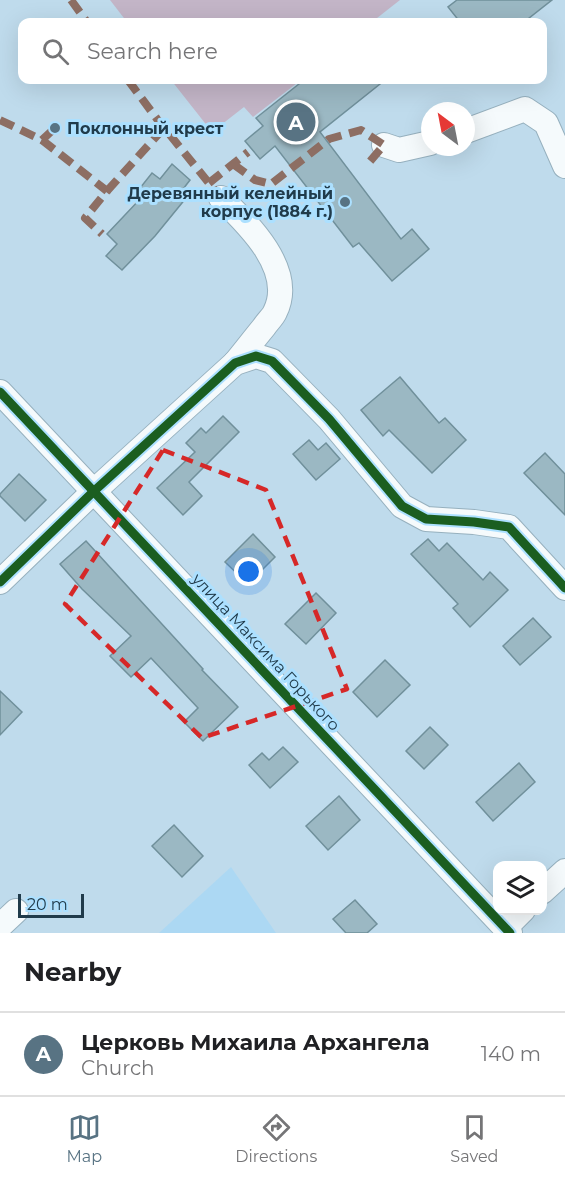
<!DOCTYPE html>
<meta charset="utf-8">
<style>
body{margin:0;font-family:Montserrat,sans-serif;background:#f6f6f6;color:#202124}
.controls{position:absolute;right:18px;bottom:18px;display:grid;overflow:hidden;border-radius:12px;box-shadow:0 6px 24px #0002}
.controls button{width:54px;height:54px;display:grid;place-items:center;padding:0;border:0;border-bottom:2px solid #e0e0e0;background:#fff;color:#202124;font:30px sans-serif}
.compass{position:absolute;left:421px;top:102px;width:54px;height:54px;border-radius:50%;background:#fff;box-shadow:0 6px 24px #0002;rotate:328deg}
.scale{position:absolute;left:18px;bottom:15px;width:66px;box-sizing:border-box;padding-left:6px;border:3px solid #203b4b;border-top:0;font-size:16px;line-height:21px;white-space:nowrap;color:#203b4b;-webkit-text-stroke:4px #ace0ff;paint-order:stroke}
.you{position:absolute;left:249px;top:572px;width:21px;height:21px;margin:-15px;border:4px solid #fff;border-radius:50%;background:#1a73e8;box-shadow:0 0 0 9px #1a73e833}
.badge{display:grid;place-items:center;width:39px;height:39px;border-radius:50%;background:#587383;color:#fff;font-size:20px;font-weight:700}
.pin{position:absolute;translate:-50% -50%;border:3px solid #fff;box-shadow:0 2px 6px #0006}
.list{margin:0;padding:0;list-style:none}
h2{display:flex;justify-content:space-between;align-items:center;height:78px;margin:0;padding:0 24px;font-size:26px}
h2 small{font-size:20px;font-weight:400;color:#757577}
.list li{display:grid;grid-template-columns:39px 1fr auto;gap:18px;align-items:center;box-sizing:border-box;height:84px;padding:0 24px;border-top:2px solid #e0e0e0}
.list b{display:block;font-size:22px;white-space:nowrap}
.list p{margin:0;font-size:20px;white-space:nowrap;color:#757577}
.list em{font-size:20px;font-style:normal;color:#757577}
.icon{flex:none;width:33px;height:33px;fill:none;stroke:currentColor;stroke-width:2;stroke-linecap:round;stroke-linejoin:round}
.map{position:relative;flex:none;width:565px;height:933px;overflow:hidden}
.search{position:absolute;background:#fff;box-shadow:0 6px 24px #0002;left:18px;right:18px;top:18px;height:66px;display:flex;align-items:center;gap:15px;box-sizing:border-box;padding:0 21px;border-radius:12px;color:#757577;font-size:22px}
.sheet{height:162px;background:#fff}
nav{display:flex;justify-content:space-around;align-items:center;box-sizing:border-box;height:84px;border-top:2px solid #e0e0e0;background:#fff;font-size:16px;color:#757577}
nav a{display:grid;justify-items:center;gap:3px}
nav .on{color:#587383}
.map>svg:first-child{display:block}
.built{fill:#acd8f3}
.green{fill:#c3b5c7}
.building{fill:#9bb8c3;stroke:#70909b;stroke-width:1.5}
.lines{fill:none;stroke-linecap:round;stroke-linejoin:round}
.minor-casing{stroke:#96b0be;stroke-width:26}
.minor{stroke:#f5fafc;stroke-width:24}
.quiet{stroke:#8d6e63;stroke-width:8;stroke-dasharray:15 8;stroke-linecap:butt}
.cycleway-casing{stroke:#ace0ff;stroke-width:13}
.cycleway{stroke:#1b5e20;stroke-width:9}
.marked{fill:none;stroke:#d62828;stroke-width:4.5;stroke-dasharray:12 8;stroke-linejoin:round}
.poi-dot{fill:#587383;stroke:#ace0ff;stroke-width:2}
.labels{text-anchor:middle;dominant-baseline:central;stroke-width:6;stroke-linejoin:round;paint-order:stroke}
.poi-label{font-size:16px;font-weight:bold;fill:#203b4b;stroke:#ace0ff;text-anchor:start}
.street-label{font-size:16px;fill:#203b4b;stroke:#ace0ff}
</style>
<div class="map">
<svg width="565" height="933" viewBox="0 0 565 933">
<rect width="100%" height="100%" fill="#bfdbec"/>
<!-- built -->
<path class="built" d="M231,867l45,66h-117z"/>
<!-- green -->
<g class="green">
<path d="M110,0h290l-28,22h-245z"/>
<path d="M171,80h130l-48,37 -9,-10 -32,25z"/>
</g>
<!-- building -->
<g class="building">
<path d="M457,0h95l-28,22h-64l-12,-15z"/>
<path d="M304,80h81l-65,52 81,107 11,-10 17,20 -37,32 -33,-38 -6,4 -78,-101 -15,13 -15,-18 18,-15 -7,-8z"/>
<path d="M172,164l18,16 -10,13 6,5 -31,38 -33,34 -16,-14 11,-12 -10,-10 35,-37 -6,-4 16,-20 8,6z"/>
<path d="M400,377l39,46 6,-5 21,22 -34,33 -43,-43 -6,6 -22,-26z"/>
<path d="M223,416l16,16 -50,50 13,14 -19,19 -26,-27 38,-36 -9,-9 15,-15 5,5z"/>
<path d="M309,440l9,10 8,-7 14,16 -24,21 -23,-26z"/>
<path d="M545,453l20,21v41l-41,-42z"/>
<path d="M19,474l27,26 -21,21 -25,-25v-2z"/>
<path d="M253,534l22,23 -27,27 -23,-22z"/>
<path d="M428,539l11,12 8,-8 36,37 7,-8 18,18 -38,37 -17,-19 5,-4 -47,-50z"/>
<path d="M86,541l117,128 -1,1 36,37 -35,34 -19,-19 14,-14 -47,-50 -20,19 -21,-21 21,-20 -49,-47 -22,-25z"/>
<path d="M316,593l20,20 -30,31 -21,-20z"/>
<path d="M533,618l18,19 -31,28 -17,-19z"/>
<path d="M385,660l25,25 -33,32 -24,-25z"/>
<path d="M0,691l22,21 -22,23z"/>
<path d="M430,727l18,18 -24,24 -18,-18z"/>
<path d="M283,747l15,15 -28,26 -21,-23 13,-12 7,7z"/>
<path d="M519,763l16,19 -42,39 -17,-19z"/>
<path d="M339,796l21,24 -32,30 -22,-24z"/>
<path d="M174,825l29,31 -21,21 -30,-31z"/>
<path d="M355,900l22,24 -10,9h-21l-13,-14z"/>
</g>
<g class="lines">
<!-- minor casing -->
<g class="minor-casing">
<g id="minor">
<path d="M466,131l59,-22 21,14 19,43"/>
<path d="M384,145l15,5 31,-7"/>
<path d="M221,198c27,26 75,72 54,114 -2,5 -8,10 -11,15 -10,12 -19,24 -29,36"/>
<path d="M0,392l510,541"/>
<path d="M0,582l93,-90 142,-129 21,-7 16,5 57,58 73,87 24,13 48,3 35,5 56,61"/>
<path d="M542,892l23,-21"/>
<path d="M0,926l16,-15"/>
<path d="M505,928l18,-18"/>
</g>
</g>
<!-- minor -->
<use href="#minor" class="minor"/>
<!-- quiet -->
<g class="quiet">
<path d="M71,0l16,22"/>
<path d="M128,80l29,39 64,79"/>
<path d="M0,120l42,20 13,-12"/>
<path d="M42,140l65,51 -22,27 17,16"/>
<path d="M233,164l22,16 16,4 58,-45 32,-9 23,15 -18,21"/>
<path d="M209,183l39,-31"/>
<path d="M107,191l57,-63"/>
</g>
<!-- cycleway casing -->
<g class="cycleway-casing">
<g id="cycleway">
<path d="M0,392l510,541"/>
<path d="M0,582l93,-90 142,-129 21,-7 16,5 57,58 73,87 24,13 48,3 35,5 56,61"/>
</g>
</g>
<!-- cycleway -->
<use href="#cycleway" class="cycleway"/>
</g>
<!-- marked area -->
<path class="marked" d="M163,450l103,40 81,199 -145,49 -137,-134z"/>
<!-- markers -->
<g class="poi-dot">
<circle cx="55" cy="128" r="6"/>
<circle cx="345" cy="202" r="6"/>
</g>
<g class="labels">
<!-- poi labels -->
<g class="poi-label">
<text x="67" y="128">Поклонный крест</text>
<text x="333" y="193" text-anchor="end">Деревянный келейный<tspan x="333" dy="18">корпус (1884 г.)</tspan></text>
</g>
<!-- street labels -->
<g class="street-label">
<text transform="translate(266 652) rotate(47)">улица Максима Горького</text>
</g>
</g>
</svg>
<div class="controls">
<button><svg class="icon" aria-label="layers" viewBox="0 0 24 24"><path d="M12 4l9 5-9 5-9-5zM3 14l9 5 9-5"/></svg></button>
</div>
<svg class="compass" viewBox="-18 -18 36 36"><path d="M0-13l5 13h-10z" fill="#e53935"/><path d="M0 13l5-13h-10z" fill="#757577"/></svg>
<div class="scale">20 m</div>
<div class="you"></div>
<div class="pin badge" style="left:296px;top:122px">A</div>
<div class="search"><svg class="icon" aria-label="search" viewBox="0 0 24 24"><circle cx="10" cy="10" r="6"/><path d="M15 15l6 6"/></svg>Search here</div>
</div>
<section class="sheet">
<h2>Nearby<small></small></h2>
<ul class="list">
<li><span class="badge">A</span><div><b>Церковь Михаила Архангела</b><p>Church</p></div><em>140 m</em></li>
</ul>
</section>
<nav>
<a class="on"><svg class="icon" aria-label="map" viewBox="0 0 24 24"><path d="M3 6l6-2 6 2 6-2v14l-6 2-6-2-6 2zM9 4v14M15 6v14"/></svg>Map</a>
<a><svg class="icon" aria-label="directions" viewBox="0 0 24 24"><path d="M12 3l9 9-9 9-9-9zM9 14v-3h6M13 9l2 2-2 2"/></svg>Directions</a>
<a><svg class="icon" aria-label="saved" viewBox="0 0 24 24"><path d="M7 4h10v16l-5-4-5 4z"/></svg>Saved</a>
</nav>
